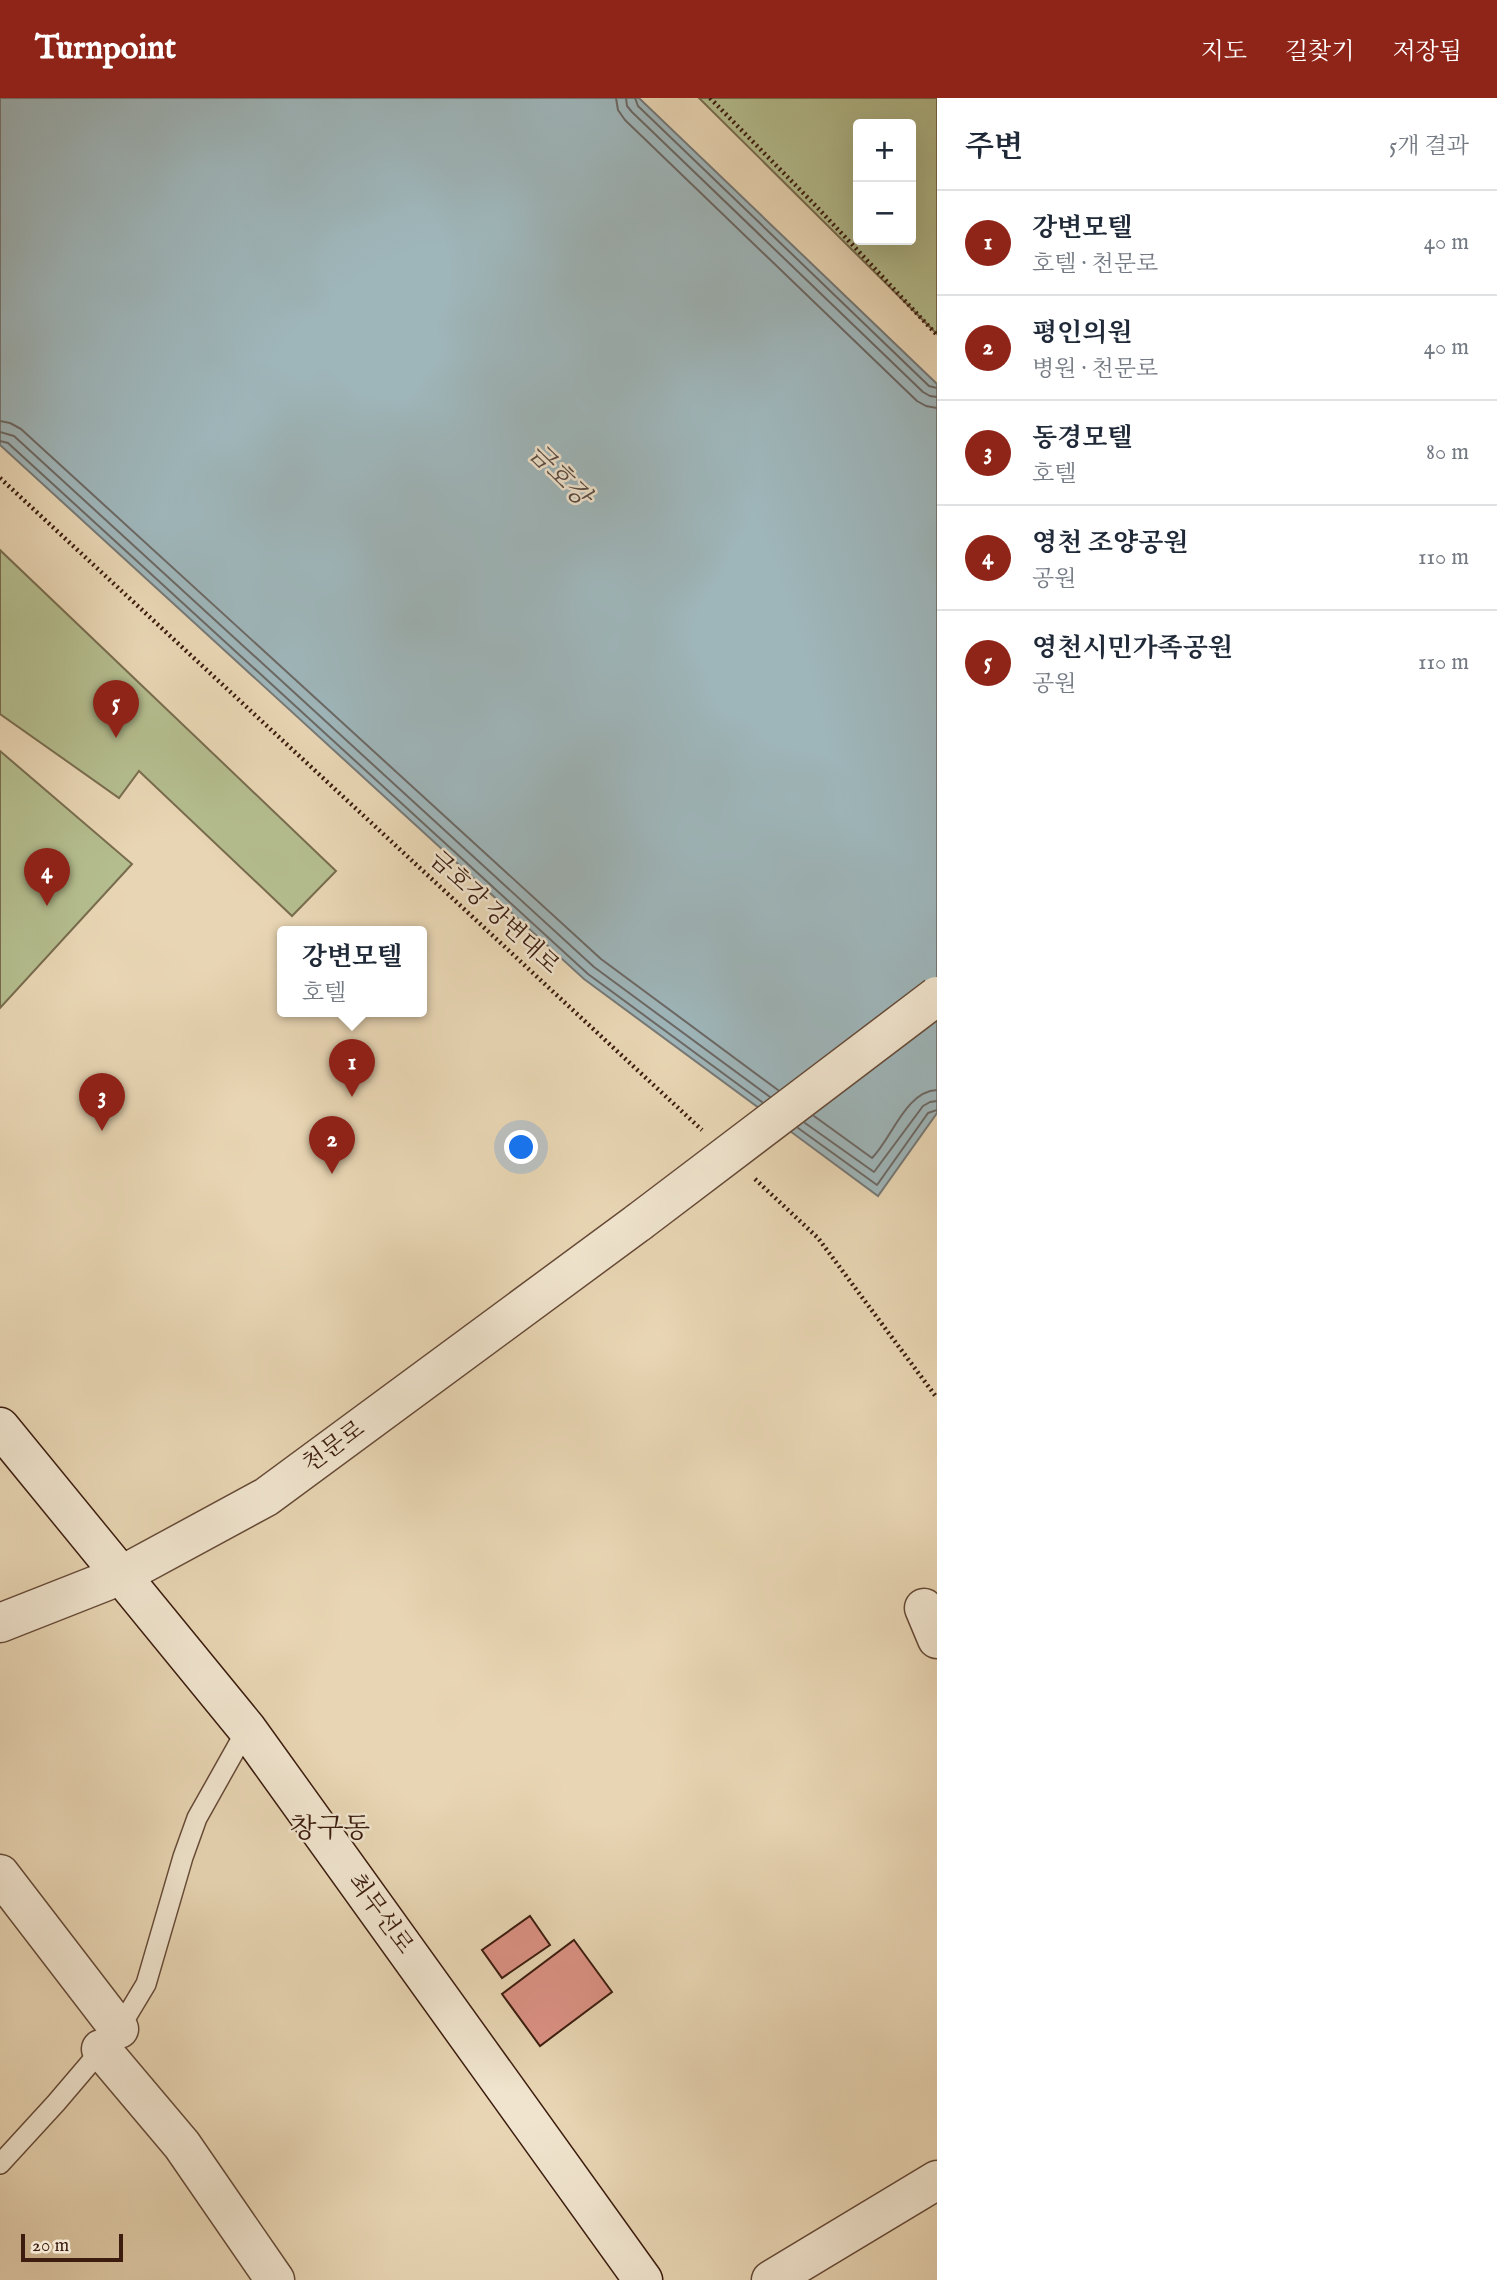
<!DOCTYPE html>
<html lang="ko">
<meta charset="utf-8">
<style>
body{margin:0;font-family:"IM FELL English","Noto Serif KR",serif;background:#f6f6f7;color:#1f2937}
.controls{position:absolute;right:21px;top:21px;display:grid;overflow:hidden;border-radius:7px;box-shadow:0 7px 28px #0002}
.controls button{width:63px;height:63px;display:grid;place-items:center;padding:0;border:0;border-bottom:2px solid #e0e1e3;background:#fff;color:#1f2937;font:35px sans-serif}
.scale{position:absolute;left:21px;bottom:18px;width:102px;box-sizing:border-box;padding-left:7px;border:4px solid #3b1c0e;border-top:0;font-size:19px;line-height:24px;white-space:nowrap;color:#3b1c0e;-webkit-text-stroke:5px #f0e4ce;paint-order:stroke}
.you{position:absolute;left:522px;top:1050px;width:24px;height:24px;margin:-18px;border:5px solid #fff;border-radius:50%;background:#1a73e8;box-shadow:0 0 0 10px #1a73e833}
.badge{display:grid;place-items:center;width:46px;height:46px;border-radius:50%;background:#8f2418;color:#fff;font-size:23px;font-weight:700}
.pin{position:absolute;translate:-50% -58px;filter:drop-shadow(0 2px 4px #0008)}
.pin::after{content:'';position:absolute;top:37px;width:24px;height:21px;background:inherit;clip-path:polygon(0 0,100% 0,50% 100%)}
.popup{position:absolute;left:277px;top:828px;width:150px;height:91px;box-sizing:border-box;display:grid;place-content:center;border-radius:7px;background:#fff;filter:drop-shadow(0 2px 5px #0005);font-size:23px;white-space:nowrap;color:#747a83}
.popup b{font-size:26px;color:#1f2937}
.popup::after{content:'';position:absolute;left:50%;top:100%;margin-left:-14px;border:14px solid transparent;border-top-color:#fff}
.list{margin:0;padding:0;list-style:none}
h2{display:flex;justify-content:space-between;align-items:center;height:91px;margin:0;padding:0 28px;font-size:30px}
h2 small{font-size:23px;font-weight:400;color:#747a83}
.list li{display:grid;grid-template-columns:46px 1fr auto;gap:21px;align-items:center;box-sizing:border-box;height:105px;padding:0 28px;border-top:2px solid #e0e1e3}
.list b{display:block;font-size:26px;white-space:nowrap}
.list p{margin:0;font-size:23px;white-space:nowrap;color:#747a83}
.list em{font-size:23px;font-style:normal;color:#747a83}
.map{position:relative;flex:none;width:937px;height:2182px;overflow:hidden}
header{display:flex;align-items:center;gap:42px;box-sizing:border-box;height:98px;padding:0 35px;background:#8f2418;color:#fff}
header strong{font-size:33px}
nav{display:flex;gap:38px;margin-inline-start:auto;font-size:24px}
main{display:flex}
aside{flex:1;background:#fff}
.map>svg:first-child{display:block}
.green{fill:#b4bd8e;stroke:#786c4e;stroke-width:2;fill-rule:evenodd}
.water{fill:#9eb5b9;stroke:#767875;stroke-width:2}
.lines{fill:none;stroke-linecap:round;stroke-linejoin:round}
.shore{stroke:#6c6864;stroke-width:2}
.building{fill:#dc9184;stroke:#3b1c0e;stroke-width:2}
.service-casing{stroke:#664a37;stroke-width:22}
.minor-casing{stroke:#664a37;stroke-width:41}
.tertiary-casing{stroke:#664a37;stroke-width:41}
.secondary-casing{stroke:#3b1c0e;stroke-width:41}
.path{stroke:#3b1c0e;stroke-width:4.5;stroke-dasharray:2 3.5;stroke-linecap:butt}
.service{stroke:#f0e4ce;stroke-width:19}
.minor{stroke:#f0e4ce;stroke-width:38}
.tertiary{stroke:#f0e4ce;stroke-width:38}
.secondary{stroke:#f0e4ce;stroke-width:38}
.tertiary-bridge-casing{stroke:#664a37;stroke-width:41;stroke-linecap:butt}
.tertiary-bridge{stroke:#f0e4ce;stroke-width:38}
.labels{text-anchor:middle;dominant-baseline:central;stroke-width:5;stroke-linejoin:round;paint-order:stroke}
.street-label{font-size:24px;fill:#3b1c0e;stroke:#f0e4ce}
.water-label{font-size:26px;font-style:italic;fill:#594a41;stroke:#f0e4ce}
.quarter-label{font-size:28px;fill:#3b1c0e;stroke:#f0e4ce}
</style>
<header>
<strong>Turnpoint</strong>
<nav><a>지도</a><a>길찾기</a><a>저장됨</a></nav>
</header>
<main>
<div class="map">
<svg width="937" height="2182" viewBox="0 0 937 2182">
<rect width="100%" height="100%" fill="#e8d5b3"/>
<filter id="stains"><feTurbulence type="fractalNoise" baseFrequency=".00286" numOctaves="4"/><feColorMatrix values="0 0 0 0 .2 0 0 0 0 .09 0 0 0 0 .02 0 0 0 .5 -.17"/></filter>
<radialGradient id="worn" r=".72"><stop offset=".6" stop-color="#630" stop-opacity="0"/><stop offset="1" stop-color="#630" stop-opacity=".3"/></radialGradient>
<!-- green -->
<g class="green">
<path d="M699,0h238v236zM858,26h53v116h-53z"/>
<path d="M0,452l336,321 -44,45 -153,-145 -20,27 -119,-84z"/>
<path d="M0,653l132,113 -132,144z"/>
</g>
<!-- water -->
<path class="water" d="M0,0h639l298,286v729l-59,83 -294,-217 -584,-534z"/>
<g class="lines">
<!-- shore -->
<g class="shore">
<path d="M616,0l2,12 7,10 292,281 9,5 11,2"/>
<path d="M626,0l1,8 5,6 291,280 7,4 7,1"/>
<path d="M635,0l3,8 291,280 8,2"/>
<path d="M0,323l10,2 11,6 580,530 177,131"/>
<path d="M0,334l14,4 580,531 176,130"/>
<path d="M0,343l8,2 580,531 174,128"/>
<path d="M814,1018l58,42c20,-20 34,-67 65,-68"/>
<path d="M805,1025l69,49 49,-66 7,-4 7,-1"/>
<path d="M798,1030l79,57 51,-72 9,-3"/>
</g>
</g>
<!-- building -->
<g class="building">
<path d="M530,1818l20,29 -48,33 -20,-28z"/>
<path d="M574,1842l38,52 -72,54 -38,-52z"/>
</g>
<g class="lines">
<!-- service casing -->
<g class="service-casing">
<path id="service" d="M0,2066l56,-61 63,-74 27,-45 37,-127 14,-39 50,-89"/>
</g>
<!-- minor casing -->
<g class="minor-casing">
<g id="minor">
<path d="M924,1510l13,31"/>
<path d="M0,1776l119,155"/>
<path d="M101,1951l81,96 93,135"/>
<path d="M771,2182l166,-100"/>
</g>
</g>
<!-- tertiary casing -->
<g class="tertiary-casing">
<path id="tertiary" d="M0,1525l122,-48 144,-78 373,-275"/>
</g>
<!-- secondary casing -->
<g class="secondary-casing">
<path id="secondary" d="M0,1329l247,302 396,551"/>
</g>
<!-- path -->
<g class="path">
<path d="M710,0l106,108 121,129"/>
<path d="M0,380l702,652"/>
<path d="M755,1081l63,59 119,160"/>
</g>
<!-- service -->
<use href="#service" class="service"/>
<!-- minor -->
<use href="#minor" class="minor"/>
<!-- tertiary -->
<use href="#tertiary" class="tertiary"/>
<!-- secondary -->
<use href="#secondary" class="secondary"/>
<!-- tertiary-bridge casing -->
<g class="tertiary-bridge-casing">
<path id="tertiary-bridge" d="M639,1124l298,-226"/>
</g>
<!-- tertiary-bridge -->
<use href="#tertiary-bridge" class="tertiary-bridge"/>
</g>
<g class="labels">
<!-- street labels -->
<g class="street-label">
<text transform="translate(494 815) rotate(43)">금호강 강변대로</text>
<text transform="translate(334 1349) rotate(-36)">천문로</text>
<text transform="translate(380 1816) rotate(54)">최무선로</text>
</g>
<!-- water labels -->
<g class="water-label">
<text transform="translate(559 377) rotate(45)">금호강</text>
</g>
<!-- quarter labels -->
<g class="quarter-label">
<text x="330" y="1731">창구동</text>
</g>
</g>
<rect width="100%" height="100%" filter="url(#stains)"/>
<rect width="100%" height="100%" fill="url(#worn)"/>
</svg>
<div class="controls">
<button>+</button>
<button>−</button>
</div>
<div class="scale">20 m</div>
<div class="you"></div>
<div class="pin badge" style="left:352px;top:999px">1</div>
<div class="popup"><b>강변모텔</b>호텔</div>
<div class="pin badge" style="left:332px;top:1076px">2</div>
<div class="pin badge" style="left:102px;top:1033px">3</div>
<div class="pin badge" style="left:47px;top:808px">4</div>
<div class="pin badge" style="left:116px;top:640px">5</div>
</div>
<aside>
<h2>주변<small>5개 결과</small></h2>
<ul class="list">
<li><span class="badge">1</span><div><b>강변모텔</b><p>호텔 · 천문로</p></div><em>40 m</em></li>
<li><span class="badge">2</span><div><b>평인의원</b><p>병원 · 천문로</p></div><em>40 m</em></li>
<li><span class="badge">3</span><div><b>동경모텔</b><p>호텔</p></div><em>80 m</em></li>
<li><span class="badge">4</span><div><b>영천 조양공원</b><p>공원</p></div><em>110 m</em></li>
<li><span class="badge">5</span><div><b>영천시민가족공원</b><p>공원</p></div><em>110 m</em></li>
</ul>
</aside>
</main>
